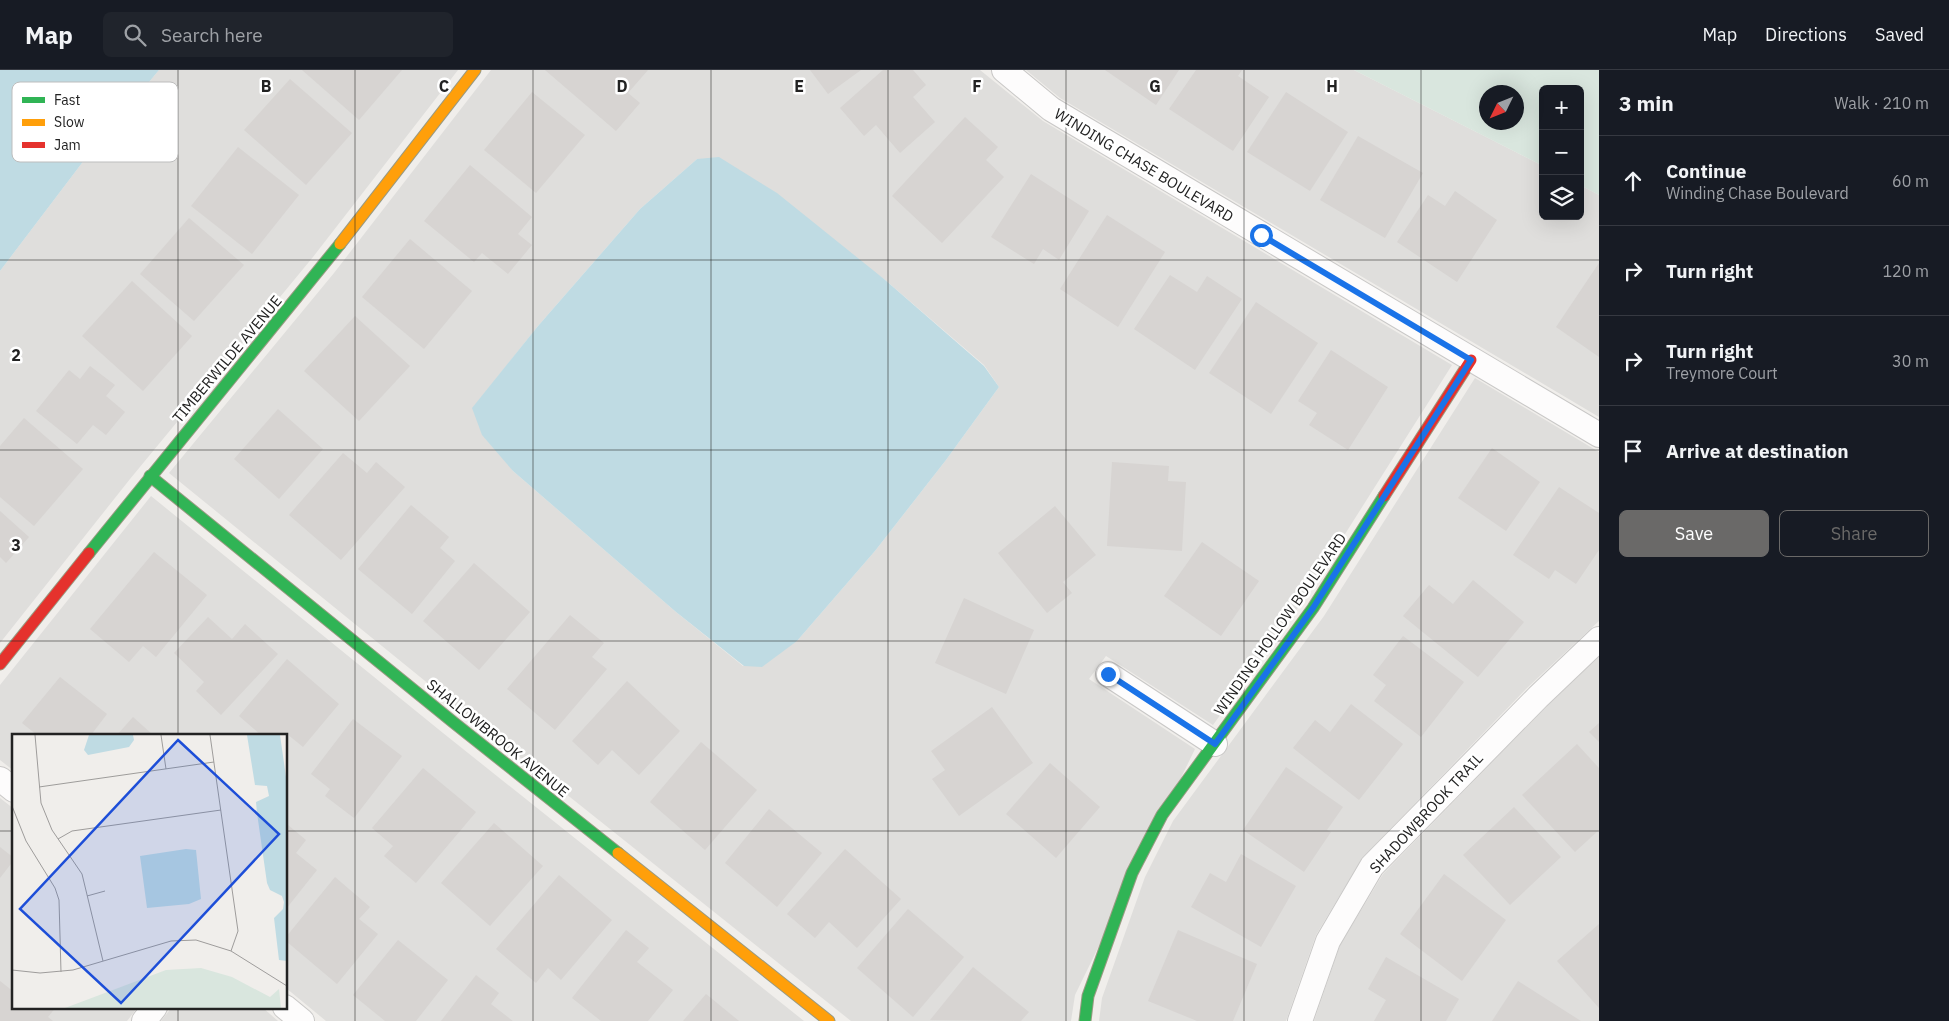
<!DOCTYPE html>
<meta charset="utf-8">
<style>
body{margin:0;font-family:"IBM Plex Sans",sans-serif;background:#20242c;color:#f1f3f6}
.controls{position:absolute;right:15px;top:15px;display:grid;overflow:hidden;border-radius:8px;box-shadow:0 5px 20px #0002}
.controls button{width:45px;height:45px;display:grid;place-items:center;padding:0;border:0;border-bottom:1px solid #363941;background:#171b24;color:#f1f3f6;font:25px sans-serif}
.compass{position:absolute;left:1479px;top:15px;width:45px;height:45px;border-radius:50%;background:#171b24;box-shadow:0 5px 20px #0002;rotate:227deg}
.stop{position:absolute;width:15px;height:15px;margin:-11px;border:4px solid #1a73e8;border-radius:50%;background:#fff}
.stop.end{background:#1a73e8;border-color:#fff;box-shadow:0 1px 5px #0008}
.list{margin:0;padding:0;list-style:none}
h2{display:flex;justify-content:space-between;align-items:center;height:65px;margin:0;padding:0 20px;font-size:21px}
h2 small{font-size:16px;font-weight:400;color:#9ea1a6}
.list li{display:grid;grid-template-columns:32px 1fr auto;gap:15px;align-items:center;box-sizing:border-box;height:90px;padding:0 20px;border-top:1px solid #363941}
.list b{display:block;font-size:19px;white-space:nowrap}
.list p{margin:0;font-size:16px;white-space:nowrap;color:#9ea1a6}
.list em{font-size:16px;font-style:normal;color:#9ea1a6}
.actions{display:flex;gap:10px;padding:15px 20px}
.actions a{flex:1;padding:11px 0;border:1px solid #6a6968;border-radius:8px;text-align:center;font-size:18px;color:#6a6968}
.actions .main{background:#6a6968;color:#fff}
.icon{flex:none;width:28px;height:28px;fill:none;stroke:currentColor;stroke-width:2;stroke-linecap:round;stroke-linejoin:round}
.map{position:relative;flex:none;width:1599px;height:951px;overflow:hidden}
header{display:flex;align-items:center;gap:30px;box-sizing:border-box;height:70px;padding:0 25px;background:#171b24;border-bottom:1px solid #363941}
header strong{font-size:24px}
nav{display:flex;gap:28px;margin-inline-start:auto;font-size:18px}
.search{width:350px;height:45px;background:#20242c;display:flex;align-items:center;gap:12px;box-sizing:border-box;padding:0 18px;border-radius:8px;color:#9ea1a6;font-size:19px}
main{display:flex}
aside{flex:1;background:#171b24}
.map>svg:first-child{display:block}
.residential{fill:#dfdedc;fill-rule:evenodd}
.wetland{fill:#d9e6de;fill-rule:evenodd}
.water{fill:#bfdbe3}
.building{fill:#d7d4d2}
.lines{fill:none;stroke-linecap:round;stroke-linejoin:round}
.street-casing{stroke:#c9c8c7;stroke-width:26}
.fast-casing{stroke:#999a82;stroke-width:13}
.slow-casing{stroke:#999a82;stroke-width:13}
.jam-casing{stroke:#999a82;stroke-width:13}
.street{stroke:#fdfcfc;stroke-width:24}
.fast{stroke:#30b455;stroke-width:11}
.slow{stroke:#ff9f0a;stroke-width:11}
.jam{stroke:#e5322d;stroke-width:11}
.route{stroke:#1a73e8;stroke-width:6}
.grid{fill:none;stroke:#222;stroke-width:1;stroke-opacity:0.55}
.labels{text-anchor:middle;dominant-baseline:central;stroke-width:5;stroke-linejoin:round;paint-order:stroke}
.street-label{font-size:15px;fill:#222;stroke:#fff}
.inset-road{fill:none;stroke:#9e9c9b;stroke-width:1}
.view{fill:#1d4ed8;fill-opacity:0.15;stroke:#1d4ed8;stroke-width:2.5}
.inset-edge{fill:none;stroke:#222;stroke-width:2.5}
.key{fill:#fff;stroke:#bdbdbd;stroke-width:1}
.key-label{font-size:14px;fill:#222}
.grid-label{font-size:16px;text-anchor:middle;font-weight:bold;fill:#222;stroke:#fff;stroke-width:5;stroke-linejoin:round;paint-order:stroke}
</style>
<header>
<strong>Map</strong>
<div class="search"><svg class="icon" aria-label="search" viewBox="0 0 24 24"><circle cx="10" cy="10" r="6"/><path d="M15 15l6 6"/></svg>Search here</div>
<nav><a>Map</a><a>Directions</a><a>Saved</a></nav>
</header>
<main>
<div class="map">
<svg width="1599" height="951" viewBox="0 0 1599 951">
<rect width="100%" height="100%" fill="#f0eeeb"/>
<!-- residential -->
<g class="residential">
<path d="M159,0h299l-145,187 -183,222 -130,164v-372l85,-112z"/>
<path d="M491,0h489l63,51 409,244 -150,237 -89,123 -107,-69 -17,23 106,70 -120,246 -4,26h-220l-389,-310 -293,-238 165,-200zM697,89l187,120 100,86 15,22 -53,73 -71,91 -78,90 -54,25 -67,-54 -163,-141 -40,-63 65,-82 102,-117z"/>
<path d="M1026,0h328l189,96v50h37v-31l19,10v222l-539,-319z"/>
<path d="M1475,308l124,74v169l-71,66 -165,170 -47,78 -30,86h-187l3,-23 43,-121 28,-56 151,-205z"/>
<path d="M151,426l292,237 361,288h-478l-40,-33v-253h-272v36l-14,-11v-75z"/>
<path d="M1599,587v364h-285l26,-76 43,-71 164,-168z"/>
<path d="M0,728l14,11v198h124l-11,14h-127z"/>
<path d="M172,937h90l16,14h-117z"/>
</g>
<!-- wetland -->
<path class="wetland" d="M1354,0h245v125l-19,-10v-96h-37v77zM1486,22h30v30h-30z"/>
<!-- water -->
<g class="water">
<path d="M0,0h159l-74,89 -85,112z"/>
<path d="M719,87l58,36 107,86 100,87 15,21 -53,73 -71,91 -78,90 -35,26 -18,-1 -68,-54 -163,-141 -31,-36 -10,-27 66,-82 102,-117 57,-50z"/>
</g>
<!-- building -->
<g class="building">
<path d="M302,0h100l-43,50z"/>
<path d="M545,0h103l-20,23 12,10 -24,28z"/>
<path d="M810,0h51l-33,24z"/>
<path d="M883,0h30l13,15 -13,12 22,25 -35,31 -24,-28 -12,11 -24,-28z"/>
<path d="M1105,0h74l-23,35z"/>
<path d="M1196,0h46l-4,6 31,21 -36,54 -64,-42z"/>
<path d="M290,9l62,54 -46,52 -62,-55z"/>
<path d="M532,22l53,43 -49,58 -52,-43z"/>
<path d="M1286,22l62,40 -38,59 -63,-39z"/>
<path d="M965,47l33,30 -12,13 18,17 -62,66 -50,-47z"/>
<path d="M1358,66l65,37 -38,65 -65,-38z"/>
<path d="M238,77l61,48 -47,59 -61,-48z"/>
<path d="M470,95l62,52 -14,17 14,11 -24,29 -26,-21 -8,9 -50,-41z"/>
<path d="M1031,104l58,37 -30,49 -16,-11 -9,15 -43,-27z"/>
<path d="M1455,121l42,29 -40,62 -60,-40 31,-47 17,11z"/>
<path d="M1107,145l58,37 -47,75 -58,-38z"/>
<path d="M189,148l55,47 -50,56 -54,-47z"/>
<path d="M410,169l62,52 -48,58 -62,-52z"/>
<path d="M1599,193v94l-43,-30z"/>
<path d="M1170,205l27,17 10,-16 35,23 -47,71 -61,-41z"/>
<path d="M132,211l60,55 -49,55 -61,-55z"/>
<path d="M1256,232l62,41 -47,71 -62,-41z"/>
<path d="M355,246l55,50 -51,55 -55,-50z"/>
<path d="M1331,280l57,37 -40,63 -39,-25 8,-12 -19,-12z"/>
<path d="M90,296l25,19 -9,11 19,16 -19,23 -13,-10 -16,19 -41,-33 33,-41 11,9z"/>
<path d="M278,339l45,40 -44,50 -45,-40z"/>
<path d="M24,348l59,51 -49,57 -34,-29v-51z"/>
<path d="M1492,378l48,34 -34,49 -48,-33z"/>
<path d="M343,383l24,20 9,-11 29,25 -64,73 -52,-45z"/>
<path d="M1112,392l57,4 -1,15 18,1 -4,69 -75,-5z"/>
<path d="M1559,417l40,26v37l-23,34 -21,-14 -6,9 -36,-24z"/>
<path d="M411,435l38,32 -9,11 15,13 -43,53 -54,-45z"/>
<path d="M1055,436l41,49 -33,27 9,11 -25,20 -49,-60z"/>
<path d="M0,441l29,26 -23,26 -6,-6z"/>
<path d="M1202,472l57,39 -38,55 -57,-40z"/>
<path d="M154,482l53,43 -51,62 -13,-11 -14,16 -39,-33z"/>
<path d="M474,493l56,49 -51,58 -56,-49z"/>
<path d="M1473,510l51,42 -46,55 -75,-61 26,-31 24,19z"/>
<path d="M964,528l70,32 -28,64 -71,-31z"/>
<path d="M570,545l34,28 -12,14 15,12 -52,61 -48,-41z"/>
<path d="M208,547l24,22 13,-15 33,30 -57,61 -25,-24 8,-9 -30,-29z"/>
<path d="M1403,566l61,46 -43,55 -47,-36 12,-16 -13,-10z"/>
<path d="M287,589l52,45 -36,43 -16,-13 -26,1 -22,-19z"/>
<path d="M60,607l47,37 -16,21h-54l-15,-12z"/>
<path d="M627,611l53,50 -41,44 -27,-25 -14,15 -26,-24z"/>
<path d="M1351,634l52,40 -44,56 -66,-52 22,-28 15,12z"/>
<path d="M992,637l41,56 -74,53 -27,-37 13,-9 -14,-19z"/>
<path d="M133,647l20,18h-36z"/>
<path d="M353,649l49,37 -48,62 -29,-22 5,-7 -19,-15z"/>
<path d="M1599,653v19l-10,-10z"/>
<path d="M701,672l56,48 -52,60 -55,-48z"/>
<path d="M1577,674l22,24v62l-24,22 -53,-57z"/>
<path d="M1050,693l50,44 -44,51 -50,-44z"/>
<path d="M1286,697l57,40 -16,23 4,2 -27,40 -61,-42z"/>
<path d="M423,698l53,44 -60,71 -32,-27 9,-10 -21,-18z"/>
<path d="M1514,737l47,50 -51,48 -47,-50z"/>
<path d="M769,739l53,44 -45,54 -52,-44z"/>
<path d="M494,753l49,43 -53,60 -49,-43z"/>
<path d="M288,755l18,15 -10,13 21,17 -31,39z"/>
<path d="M0,777l14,11v2l-14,18z"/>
<path d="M845,779l56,50 -44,49 -28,-26 -14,16 -28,-24z"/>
<path d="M1241,784l55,32 -35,61 -70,-40 19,-34 16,9z"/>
<path d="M1444,804l62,46 -44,61 -62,-47z"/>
<path d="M559,805l53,45 -51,60 -13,-12 -12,15 -40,-34z"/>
<path d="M335,807l35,30 -11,12 19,15 -41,50 -51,-43v-4z"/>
<path d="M908,839l56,48 -51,60 -56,-49z"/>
<path d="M1599,854v84l-42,-47z"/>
<path d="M626,860l23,18 -12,14 36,28 -25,31h-47l-29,-23z"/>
<path d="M1178,860l79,34 -24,57h-36l-49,-20z"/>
<path d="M398,870l50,40 -32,41h-31l-32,-26z"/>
<path d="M1386,887l73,42 -13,22h-72l12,-21 -18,-11z"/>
<path d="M973,897l56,45 -8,9 -91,-1z"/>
<path d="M476,905l23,18 -8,11 22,17h-72z"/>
<path d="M0,911l14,11v15h42l-8,10 5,4h-53z"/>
<path d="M1518,911l63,40h-89z"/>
<path d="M706,924l33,27h-56z"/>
</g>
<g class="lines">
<!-- street casing -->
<g class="street-casing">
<g id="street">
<path d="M1004,0l47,39 548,326"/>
<path d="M1108,604l107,70"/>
<path d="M0,709l14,11"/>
<path d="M285,937l17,14"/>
<path d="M144,951l11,-14"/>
<path d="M1300,951l28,-80 44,-75 166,-169 61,-58"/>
</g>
</g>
<!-- fast casing -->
<g class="fast-casing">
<g id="fast">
<path d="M150,406l303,246 165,131"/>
<path d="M89,483l251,-309"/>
<path d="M1085,951l3,-25 44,-123 30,-58 151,-207 71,-112"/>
</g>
</g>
<!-- slow casing -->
<g class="slow-casing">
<g id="slow">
<path d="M340,174l135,-174"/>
<path d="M618,783l211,168"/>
</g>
</g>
<!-- jam casing -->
<g class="jam-casing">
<g id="jam">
<path d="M1384,426l87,-136"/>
<path d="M0,594l89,-111"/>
</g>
</g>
<!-- street -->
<use href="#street" class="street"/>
<!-- fast -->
<use href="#fast" class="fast"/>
<!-- slow -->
<use href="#slow" class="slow"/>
<!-- jam -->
<use href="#jam" class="jam"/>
</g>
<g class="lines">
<!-- route -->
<path class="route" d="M1108,604l107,70 98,-136 158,-248 -210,-125"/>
</g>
<!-- grid -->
<path class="grid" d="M178,0v665M355,0v951M533,0v951M711,0v951M888,0v951M1066,0v951M1244,0v951M1421,0v951M0,190h1599M0,380h1599M0,571h1599M0,761h14M286,761h1313M178,937v14"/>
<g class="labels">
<!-- street labels -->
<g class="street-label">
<text transform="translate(1144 95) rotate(31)">WINDING CHASE BOULEVARD</text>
<text transform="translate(227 289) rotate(-50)">TIMBERWILDE AVENUE</text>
<text transform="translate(1280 554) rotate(-55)">WINDING HOLLOW BOULEVARD</text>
<text transform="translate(498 668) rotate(39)">SHALLOWBROOK AVENUE</text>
<text transform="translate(1426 743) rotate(-47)">SHADOWBROOK TRAIL</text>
</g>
</g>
<!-- overview -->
<g transform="translate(12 664)">
<rect width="275" height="275" fill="#f0eeeb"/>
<path d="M189,234l31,9 38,20 9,-8 2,19h-216l101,-38z" fill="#d9e6de"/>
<path d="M77,1h44l1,5 -5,7 -41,8 -4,-5zM235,1h33l7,49v177l-8,-1 -5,-42 9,-9 1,-7 -2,-6 -12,-6 -3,-7 -10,-70 -1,-11 13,-6 -2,-10 -12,-1zM174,115l10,1 5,49 -12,5 -42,4 -7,-52z" fill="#bfdbe3"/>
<path class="inset-road" d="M23,1l6,68 11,27 30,44 21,87M149,1l5,34M198,1l28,196 -7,20M27,53l175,-25M0,72l14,35 29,47 4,12 2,72M46,105l14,-8 149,-21M75,162l18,-5M0,236l28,3 33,-3 98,-29 25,-1 35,11 56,35"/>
<path class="view" d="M166,6l101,94 -158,169 -101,-94z"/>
<rect width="275" height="275" class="inset-edge"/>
</g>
<!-- legend -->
<rect x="12" y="12" width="166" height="80" rx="8" class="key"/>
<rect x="22" y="27" width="23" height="6" fill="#30b455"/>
<rect x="22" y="49" width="23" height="7" fill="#ff9f0a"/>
<rect x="22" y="72" width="23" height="6" fill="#e5322d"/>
<g class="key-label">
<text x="54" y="35">Fast</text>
<text x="54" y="57">Slow</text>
<text x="54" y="80">Jam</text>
</g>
<g class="grid-label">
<text x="266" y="22">B</text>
<text x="444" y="22">C</text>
<text x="622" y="22">D</text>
<text x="799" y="22">E</text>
<text x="977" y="22">F</text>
<text x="1155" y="22">G</text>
<text x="1332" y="22">H</text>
<text x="16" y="291">2</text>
<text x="16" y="481">3</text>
</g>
</svg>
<div class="controls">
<button>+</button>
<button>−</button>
<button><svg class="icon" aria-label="layers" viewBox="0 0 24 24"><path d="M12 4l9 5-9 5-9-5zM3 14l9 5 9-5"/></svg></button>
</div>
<svg class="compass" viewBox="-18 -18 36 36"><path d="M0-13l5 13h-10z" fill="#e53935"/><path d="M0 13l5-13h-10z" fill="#9ea1a6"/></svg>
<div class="stop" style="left:1261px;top:165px"></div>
<div class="stop end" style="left:1108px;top:604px"></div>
</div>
<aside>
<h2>3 min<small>Walk · 210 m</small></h2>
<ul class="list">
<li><svg class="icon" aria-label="ahead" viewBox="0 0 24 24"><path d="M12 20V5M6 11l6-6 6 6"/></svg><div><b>Continue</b><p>Winding Chase Boulevard</p></div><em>60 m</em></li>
<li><svg class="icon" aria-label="right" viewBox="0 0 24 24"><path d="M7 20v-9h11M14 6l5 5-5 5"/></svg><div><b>Turn right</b></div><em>120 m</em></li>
<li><svg class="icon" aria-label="right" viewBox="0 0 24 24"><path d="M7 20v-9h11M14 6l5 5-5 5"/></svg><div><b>Turn right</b><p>Treymore Court</p></div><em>30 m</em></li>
<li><svg class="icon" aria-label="arrive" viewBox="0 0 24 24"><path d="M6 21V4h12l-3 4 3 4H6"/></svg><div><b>Arrive at destination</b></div></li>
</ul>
<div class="actions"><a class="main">Save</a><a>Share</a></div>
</aside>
</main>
